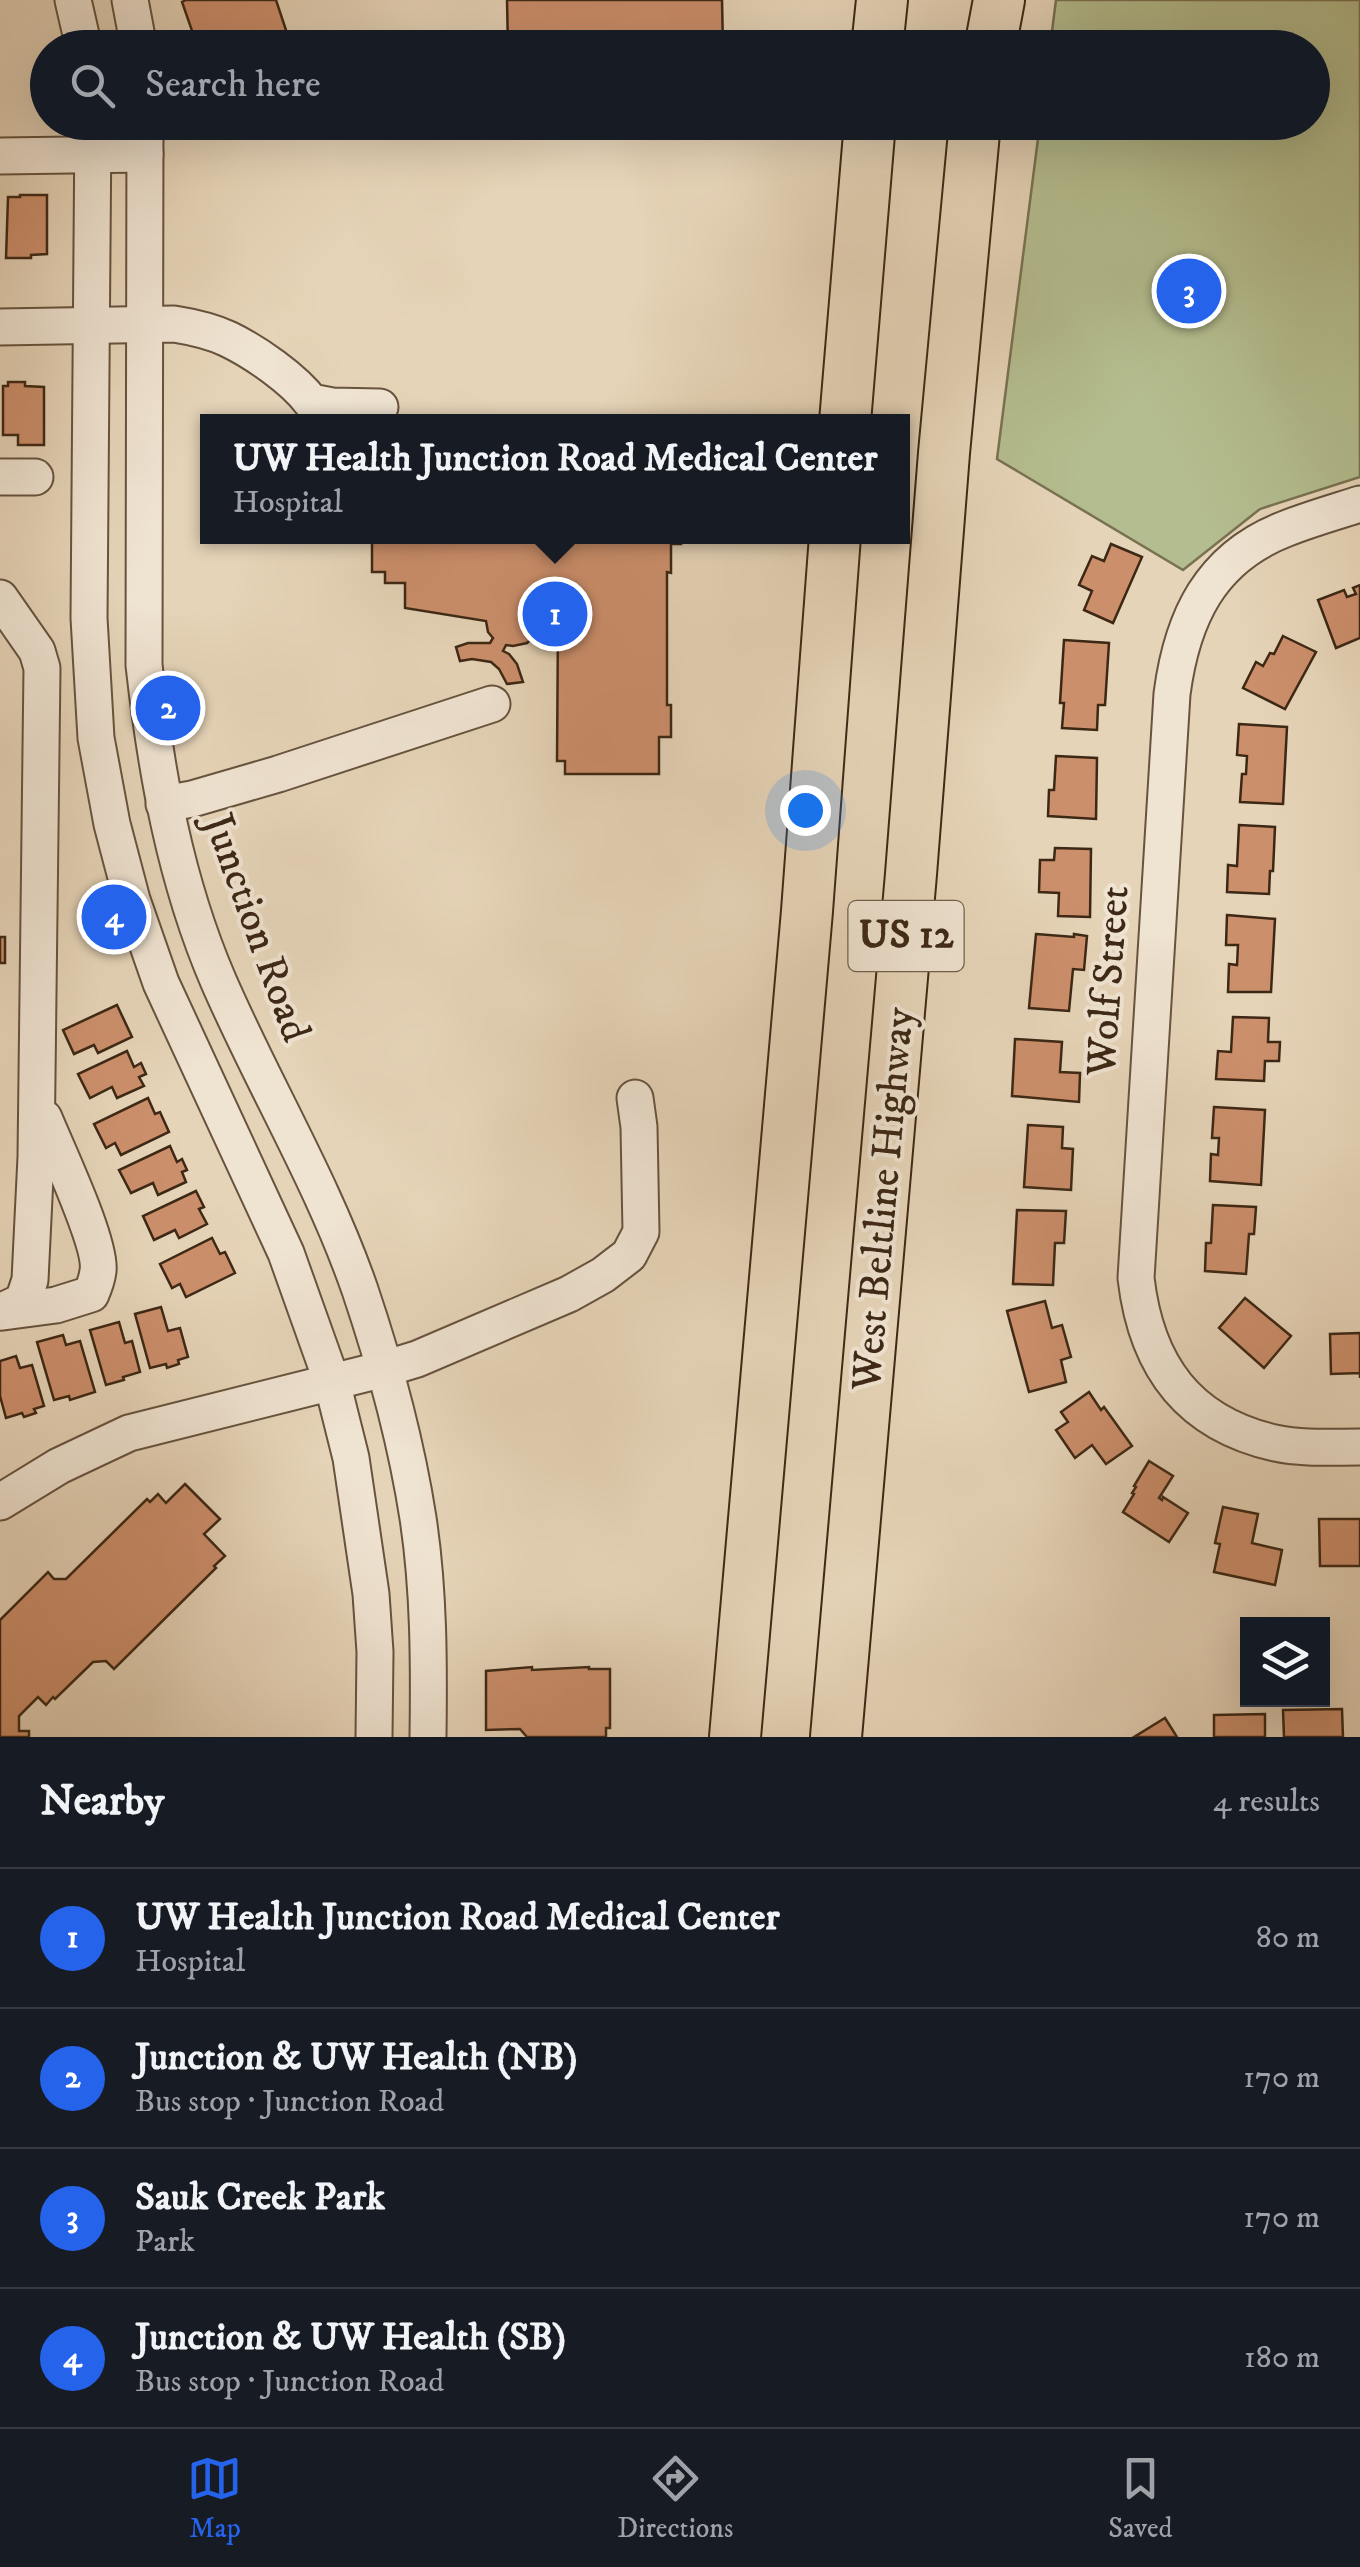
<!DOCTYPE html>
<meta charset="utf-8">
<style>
body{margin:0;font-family:"IM FELL DW Pica",serif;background:#20242c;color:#f1f3f6}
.controls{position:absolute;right:30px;bottom:30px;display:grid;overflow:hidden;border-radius:0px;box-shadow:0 10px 40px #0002}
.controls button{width:90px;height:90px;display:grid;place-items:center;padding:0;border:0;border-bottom:2px solid #363941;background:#171b24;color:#f1f3f6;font:50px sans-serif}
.you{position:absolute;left:805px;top:810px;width:35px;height:35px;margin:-25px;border:8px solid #fff;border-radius:50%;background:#1a73e8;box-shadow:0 0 0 15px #1a73e833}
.badge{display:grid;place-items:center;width:65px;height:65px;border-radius:50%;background:#2563eb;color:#fff;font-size:32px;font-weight:700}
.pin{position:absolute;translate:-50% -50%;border:5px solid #fff;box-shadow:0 2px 10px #0006}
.popup{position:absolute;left:200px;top:414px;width:710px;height:130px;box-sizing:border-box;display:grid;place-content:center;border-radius:0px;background:#171b24;filter:drop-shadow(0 2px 8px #0005);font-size:32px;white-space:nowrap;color:#9ea1a6}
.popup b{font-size:38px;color:#f1f3f6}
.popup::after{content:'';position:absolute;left:50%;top:100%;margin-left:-20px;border:20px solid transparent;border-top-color:#171b24}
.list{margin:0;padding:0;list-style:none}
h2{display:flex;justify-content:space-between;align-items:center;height:130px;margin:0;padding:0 40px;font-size:42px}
h2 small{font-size:32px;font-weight:400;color:#9ea1a6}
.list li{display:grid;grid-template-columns:65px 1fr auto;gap:30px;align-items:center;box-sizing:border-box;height:140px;padding:0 40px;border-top:2px solid #363941}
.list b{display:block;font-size:38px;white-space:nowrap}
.list p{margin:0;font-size:32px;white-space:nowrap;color:#9ea1a6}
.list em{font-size:32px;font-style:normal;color:#9ea1a6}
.icon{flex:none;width:55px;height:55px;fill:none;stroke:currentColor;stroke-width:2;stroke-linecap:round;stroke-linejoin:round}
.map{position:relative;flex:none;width:1360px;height:1737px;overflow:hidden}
.search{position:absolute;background:#171b24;box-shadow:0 10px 40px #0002;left:30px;right:30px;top:30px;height:110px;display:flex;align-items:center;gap:25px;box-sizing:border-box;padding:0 35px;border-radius:55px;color:#9ea1a6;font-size:38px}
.sheet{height:690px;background:#171b24}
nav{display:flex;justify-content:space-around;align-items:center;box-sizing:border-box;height:140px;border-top:2px solid #363941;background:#171b24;font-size:28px;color:#9ea1a6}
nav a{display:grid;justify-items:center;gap:5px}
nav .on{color:#2563eb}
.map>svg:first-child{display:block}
.green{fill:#b4bd8f;stroke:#787252;stroke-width:2.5}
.building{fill:#cc8f6c;stroke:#3d2815;stroke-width:2.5}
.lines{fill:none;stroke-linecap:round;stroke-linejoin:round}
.minor-casing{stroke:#67533e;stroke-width:39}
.highway-casing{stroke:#3d2815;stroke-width:54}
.minor{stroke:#efe3d1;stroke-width:35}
.highway{stroke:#e6d4b8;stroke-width:50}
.labels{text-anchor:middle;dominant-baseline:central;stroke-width:8;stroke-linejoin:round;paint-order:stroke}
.shield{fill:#efe3d1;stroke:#72604d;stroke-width:2.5}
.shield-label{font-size:40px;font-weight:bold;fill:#3d2815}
.street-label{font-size:42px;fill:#3d2815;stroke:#efe3d1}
</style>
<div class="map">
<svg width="1360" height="1737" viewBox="0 0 1360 1737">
<rect width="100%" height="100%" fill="#e6d4b8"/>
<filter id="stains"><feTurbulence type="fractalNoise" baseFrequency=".002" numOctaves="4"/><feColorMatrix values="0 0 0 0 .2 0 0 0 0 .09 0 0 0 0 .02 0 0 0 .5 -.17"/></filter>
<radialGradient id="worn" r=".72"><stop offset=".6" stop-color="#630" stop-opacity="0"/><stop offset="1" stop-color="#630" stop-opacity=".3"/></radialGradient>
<!-- green -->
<path class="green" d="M1056,0h304v477l-100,32 -77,61 -186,-111 43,-336 272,-1v-74l-262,-1z"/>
<!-- building -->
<g class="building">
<path d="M186,0h90l16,48h-94l-16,-46z"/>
<path d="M507,0h215l1,48h-215z"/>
<path d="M20,195h27v59l-16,1v3h-25l2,-61h12z"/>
<path d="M8,382h17v4l19,1v58h-26v-10h-15v-49h5z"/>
<path d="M372,536h309v8h-10v29l-4,-1v133h4v32h-12v37h-94v-13h-8l1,-141h-17l-2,12 -12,11 -14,3 -7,-1 -3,6 6,3 8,10 6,18 -16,2 -8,-15 -8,-7 -19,-3 -12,2 -4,-14 12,-4h22l3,-5 -5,-6 -2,-11 -81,-13v-25h-20v-11h-13z"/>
<path d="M1111,544l31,13 -29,66 -29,-13 8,-19 -13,-6 13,-29 12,5z"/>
<path d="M1360,585v53l-24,10 -18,-48 26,-10 3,7 9,-3 -3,-6z"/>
<path d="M1283,636l33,16 -31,57 -42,-21 13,-26 7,4 7,-13 4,1z"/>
<path d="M1064,640l45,3 -4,62h-7l-1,25 -35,-2 2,-25h-4z"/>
<path d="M1239,724l48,3 -4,77 -43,-2 2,-28h4l1,-18 -10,-1z"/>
<path d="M1056,756l41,2 -1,61 -48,-3 1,-26h5z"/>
<path d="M1239,825l36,2 -2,44h-3l-1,23 -42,-2 1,-27 9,1z"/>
<path d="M1055,848l36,1 -1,68 -32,-1 1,-23 -20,-1 1,-32h14z"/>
<path d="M1227,915l48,4 -4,73h-43l1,-28 8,1 1,-20h-12z"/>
<path d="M1036,934l38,3v-3l13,2 -3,34 -11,-1 -4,42 -40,-3z"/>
<rect x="0" y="937" width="5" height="26"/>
<path d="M117,1005l15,32 -34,16 -4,-8 -20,9 -11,-24z"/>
<path d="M1233,1017l36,1 -1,24h12l-1,19h-14l-1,20 -48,-2 2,-28 13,1z"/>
<path d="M1015,1039l47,3 -2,30 20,1 -1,29 -67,-6z"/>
<path d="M127,1051l7,16 7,-4 5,11 -7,3 5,9 -27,12 -5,-11 -22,11 -12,-24z"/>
<path d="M148,1098l7,16 5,-2 9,20 -48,23 -6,-12 -9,5 -12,-24z"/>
<path d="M1214,1107l51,3 -4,75 -51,-4 1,-27 7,1 1,-17h-7z"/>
<path d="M1028,1125l35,2 -1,21 11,1 -2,41 -47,-3z"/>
<path d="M170,1146l7,16 5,-3 5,11 -5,2 4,10 -28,13 -5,-12 -22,10 -12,-23z"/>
<path d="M196,1191l8,16 -5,2 8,15 -28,14 -4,-8 -21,10 -11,-24z"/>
<path d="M1213,1205l43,2 -2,27h-5l-3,40 -41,-3 1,-28h5z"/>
<path d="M1017,1210l49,1 -2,32h-9l-2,42 -40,-1z"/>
<path d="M212,1238l8,16 5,-2 10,21 -49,24 -6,-13 -8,4 -12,-24z"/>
<path d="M1245,1298l46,38 -27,32 -45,-40z"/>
<path d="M1045,1301l7,27 10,-3 9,32 -10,3 5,22 -37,10 -22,-81z"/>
<path d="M161,1307l7,24 12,-3 8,29 -10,3 1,4 -12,4 -1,-4 -16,4 -15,-54z"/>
<path d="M119,1322l6,21 7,-2 8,31 -17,5 1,3 -18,5 -16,-55z"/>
<path d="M1360,1333v45v-5l-29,1 -1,-40z"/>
<path d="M63,1335l3,10 14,-4 15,51 -25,8 -1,-4 -15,4 -17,-58z"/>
<path d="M16,1356l4,12 12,-3 12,41 -10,3 2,4 -12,4 -2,-4 -16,5 -6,-22v-35z"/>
<path d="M1089,1392l12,18 3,-3 28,39 -26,18 -14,-19 -17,13 -19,-28 12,-8 -7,-10z"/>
<path d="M1149,1461l24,15 -14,22 3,2 1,-3 25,16 -19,29 -46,-30 11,-18 -2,-1 4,-6 -2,-1z"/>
<path d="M185,1484l35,35 -16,15 21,22 -11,10 2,2 -102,101 -8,-8 -13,1 -38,37 -2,-2 -7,8 -8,-8 -19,19v15h10v6h-29v-117l48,-48 6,7h12l81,-80 3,3 8,-8 8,9z"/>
<path d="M1223,1507l35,7 -6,29 30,7 -7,35 -61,-13 6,-28 -5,-1z"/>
<path d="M1319,1519h41v47h-40z"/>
<path d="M532,1667v3l57,-3v2h21v59h-4v9h-79l-7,-8 -34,1v-59z"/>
<path d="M1342,1709l1,28h-59l-1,-27z"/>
<path d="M1265,1714v23h-51v-22z"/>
<path d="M1165,1718l12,19h-43z"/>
</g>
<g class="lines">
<!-- minor casing -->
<g class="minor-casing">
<g id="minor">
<path d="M73,0l11,48"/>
<path d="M130,0l9,48"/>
<path d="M93,122l-4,496 7,120 16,86 20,76 29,83 125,270 46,129 19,76 20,136 4,58 -1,85"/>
<path d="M145,122l-1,543c12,107 31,215 74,315 45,104 105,203 142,310 25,74 46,151 58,228 11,72 11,146 10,219"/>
<path d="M0,156l145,-2"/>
<path d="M0,327l174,-3c19,3 37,7 54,15 27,13 66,40 83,63l21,4 48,1"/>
<path d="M0,477h35"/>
<path d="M1360,504c-25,8 -50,15 -75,25 -75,29 -103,89 -113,165l-36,584c10,87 51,145 139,165 27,6 57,4 85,4"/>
<path d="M0,598l37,53 5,17 -6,489 -6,123 -7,21 -23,11"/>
<path d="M164,804l28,-5 86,-25 214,-70"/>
<path d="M3,1312l53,-7 35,-11c3,-7 6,-15 7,-23 4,-27 -42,-123 -54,-153"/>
<path d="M0,1502l59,-36 70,-33 255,-64 33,-10 152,-65 34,-19 26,-20 12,-23 -2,-105 -4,-29"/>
</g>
</g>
<!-- highway casing -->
<g class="highway-casing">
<g id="highway">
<path d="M877,48l5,-48"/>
<path d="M990,48l9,-48"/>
<path d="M845,422l25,-300"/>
<path d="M735,1737l72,-826 28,-375"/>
<path d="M836,1737l75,-863 33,-421 31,-331"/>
</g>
</g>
<!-- minor -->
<use href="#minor" class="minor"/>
<!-- highway -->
<use href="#highway" class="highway"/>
</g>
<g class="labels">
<!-- shield labels -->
<rect class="shield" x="848.5" y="901" width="115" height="70" rx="8"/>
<g class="shield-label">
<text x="906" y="936">US 12</text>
</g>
<!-- street labels -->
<g class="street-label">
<text transform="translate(256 928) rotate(70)">Junction Road</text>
<text transform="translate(1109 981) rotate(-86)">Wolf Street</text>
<text transform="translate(884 1199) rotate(-85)">West Beltline Highway</text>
</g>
</g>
<rect width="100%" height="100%" filter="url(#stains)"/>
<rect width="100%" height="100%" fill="url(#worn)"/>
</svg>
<div class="controls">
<button><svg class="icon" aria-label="layers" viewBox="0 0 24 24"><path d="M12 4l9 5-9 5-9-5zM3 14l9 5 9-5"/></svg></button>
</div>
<div class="you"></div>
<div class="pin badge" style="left:555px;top:614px">1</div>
<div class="popup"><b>UW Health Junction Road Medical Center</b>Hospital</div>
<div class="pin badge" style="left:168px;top:708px">2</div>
<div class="pin badge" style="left:1189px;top:291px">3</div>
<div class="pin badge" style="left:114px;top:917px">4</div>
<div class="search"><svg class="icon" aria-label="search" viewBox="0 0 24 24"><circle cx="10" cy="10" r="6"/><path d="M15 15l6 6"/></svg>Search here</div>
</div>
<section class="sheet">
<h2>Nearby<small>4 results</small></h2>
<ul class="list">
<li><span class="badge">1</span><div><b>UW Health Junction Road Medical Center</b><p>Hospital</p></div><em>80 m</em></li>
<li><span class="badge">2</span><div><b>Junction &amp; UW Health (NB)</b><p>Bus stop · Junction Road</p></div><em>170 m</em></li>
<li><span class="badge">3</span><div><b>Sauk Creek Park</b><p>Park</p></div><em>170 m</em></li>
<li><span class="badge">4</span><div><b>Junction &amp; UW Health (SB)</b><p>Bus stop · Junction Road</p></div><em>180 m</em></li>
</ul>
</section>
<nav>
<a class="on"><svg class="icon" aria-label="map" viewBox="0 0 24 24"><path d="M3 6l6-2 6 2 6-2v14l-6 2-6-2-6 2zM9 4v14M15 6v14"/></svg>Map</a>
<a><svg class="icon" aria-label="directions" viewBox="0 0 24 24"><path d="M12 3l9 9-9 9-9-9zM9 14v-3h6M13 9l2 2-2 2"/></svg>Directions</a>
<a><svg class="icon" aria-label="saved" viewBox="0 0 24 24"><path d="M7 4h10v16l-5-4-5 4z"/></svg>Saved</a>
</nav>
